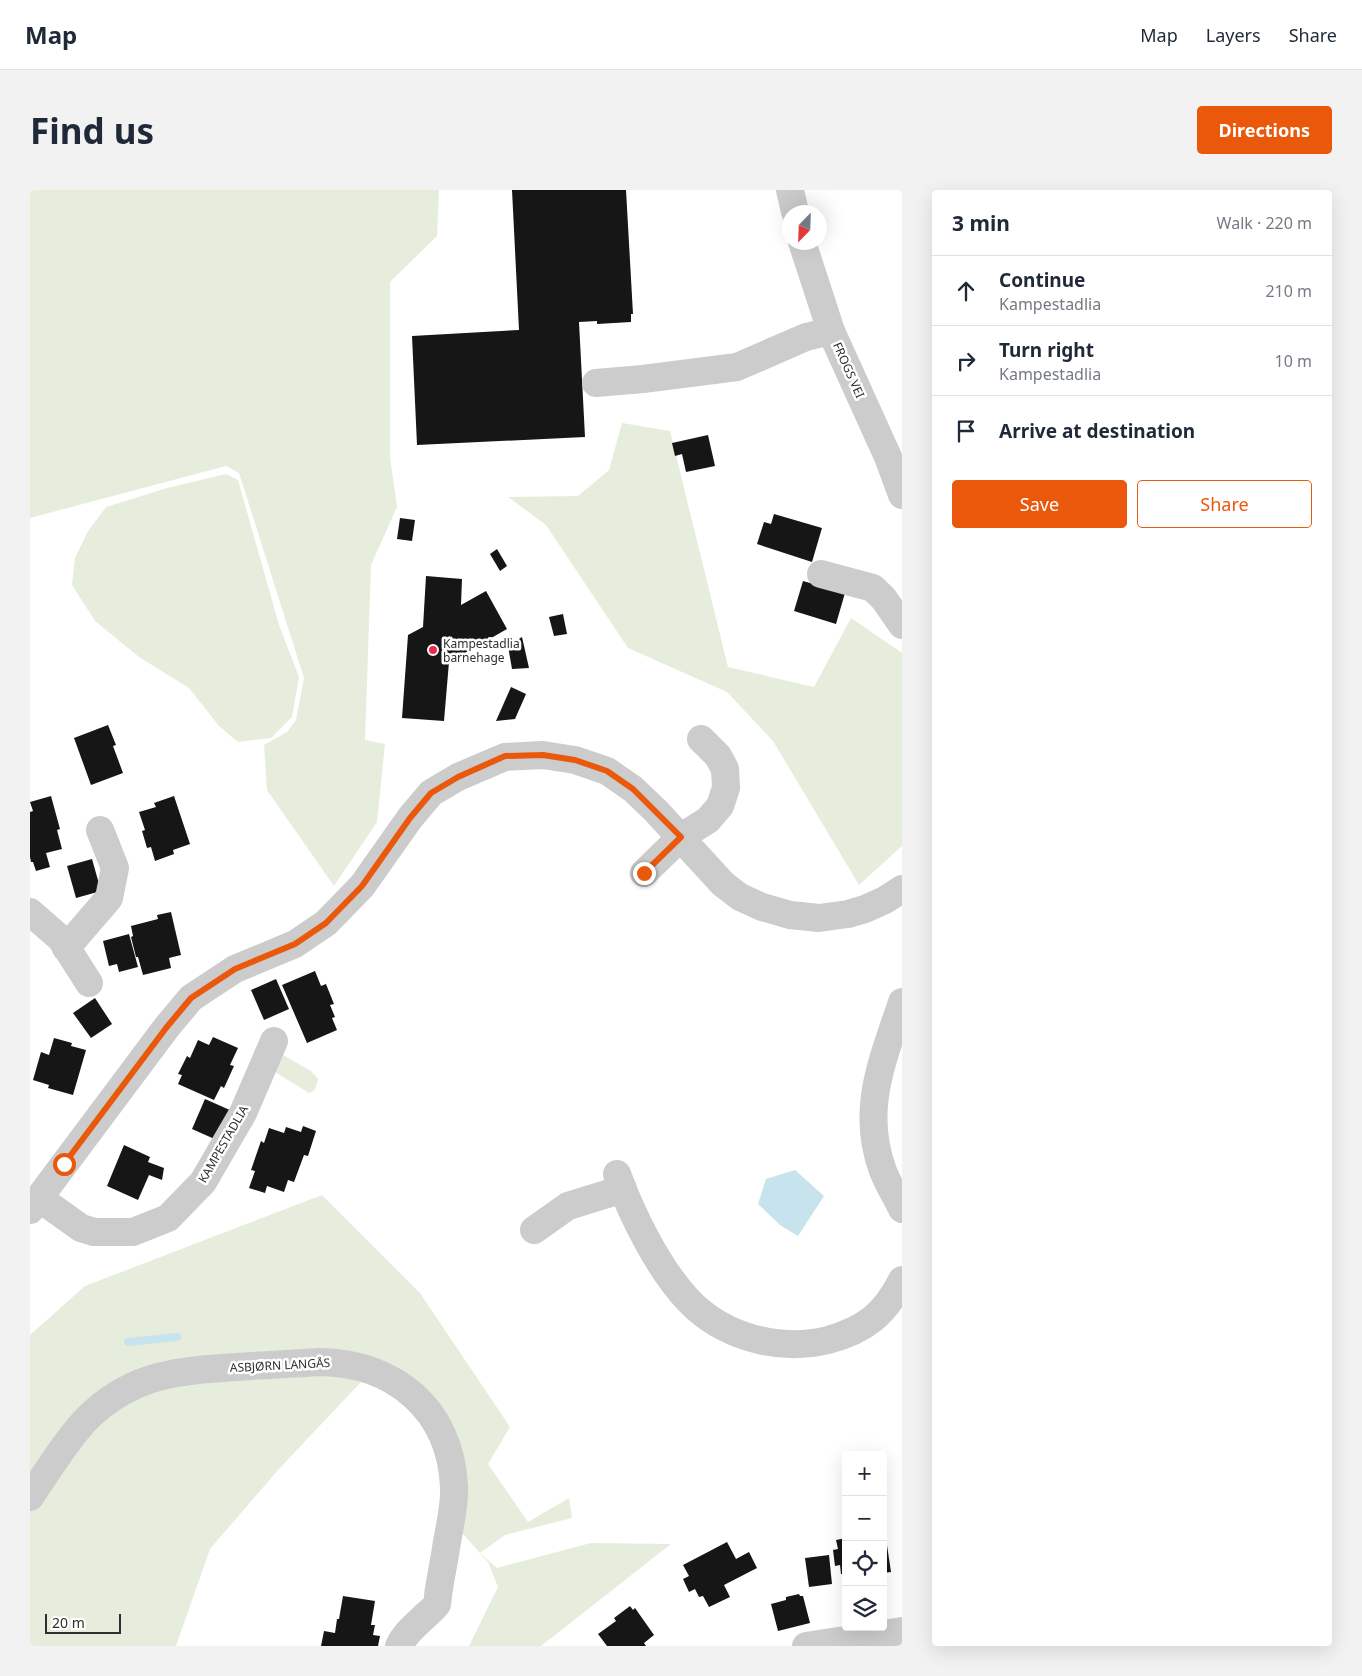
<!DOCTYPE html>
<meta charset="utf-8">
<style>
body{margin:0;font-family:"Noto Sans",sans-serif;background:#f2f2f3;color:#1f2937}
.controls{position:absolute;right:15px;bottom:15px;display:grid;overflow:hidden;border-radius:5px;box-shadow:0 5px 20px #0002}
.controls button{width:45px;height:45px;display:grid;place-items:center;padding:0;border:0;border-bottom:1px solid #e0e1e3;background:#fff;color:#1f2937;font:25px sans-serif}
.compass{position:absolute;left:752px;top:15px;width:45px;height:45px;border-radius:50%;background:#fff;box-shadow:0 5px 20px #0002;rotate:203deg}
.scale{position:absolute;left:15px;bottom:12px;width:76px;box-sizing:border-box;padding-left:5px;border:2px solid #2f2f2f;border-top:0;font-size:14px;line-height:18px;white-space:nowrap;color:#2f2f2f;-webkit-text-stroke:4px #fff;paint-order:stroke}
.stop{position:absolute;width:15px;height:15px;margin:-11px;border:4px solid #ea580c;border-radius:50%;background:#fff}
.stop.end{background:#ea580c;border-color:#fff;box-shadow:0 1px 5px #0008}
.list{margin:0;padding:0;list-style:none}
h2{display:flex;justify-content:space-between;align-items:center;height:65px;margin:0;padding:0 20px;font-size:21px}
h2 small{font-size:16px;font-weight:400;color:#747a83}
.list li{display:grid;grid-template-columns:32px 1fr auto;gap:15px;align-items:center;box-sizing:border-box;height:70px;padding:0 20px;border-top:1px solid #e0e1e3}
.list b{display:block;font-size:19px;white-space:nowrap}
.list p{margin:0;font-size:16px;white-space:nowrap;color:#747a83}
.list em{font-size:16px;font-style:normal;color:#747a83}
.actions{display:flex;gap:10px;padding:15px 20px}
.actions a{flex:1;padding:11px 0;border:1px solid #ea580c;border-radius:5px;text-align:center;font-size:18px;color:#ea580c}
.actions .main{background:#ea580c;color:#fff}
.icon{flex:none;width:28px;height:28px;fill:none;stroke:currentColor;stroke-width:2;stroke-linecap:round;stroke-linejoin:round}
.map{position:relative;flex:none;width:872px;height:1456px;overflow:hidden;border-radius:5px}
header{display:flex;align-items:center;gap:30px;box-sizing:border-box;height:70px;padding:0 25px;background:#fff;border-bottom:1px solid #e0e1e3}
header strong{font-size:24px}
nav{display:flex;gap:28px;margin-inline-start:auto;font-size:18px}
.intro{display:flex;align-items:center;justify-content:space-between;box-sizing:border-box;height:120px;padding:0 30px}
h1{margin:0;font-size:35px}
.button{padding:12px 22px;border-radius:5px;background:#ea580c;color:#fff;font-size:18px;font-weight:700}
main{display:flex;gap:30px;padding:0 30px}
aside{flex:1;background:#fff;border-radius:5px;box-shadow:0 5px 20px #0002}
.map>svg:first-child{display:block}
.green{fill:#e7eddc}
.water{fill:#c7e3ed}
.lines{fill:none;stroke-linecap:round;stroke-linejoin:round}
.stream{stroke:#c7e3ed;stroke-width:8}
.building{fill:#161616}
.minor{stroke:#ccc;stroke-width:28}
.route{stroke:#ea580c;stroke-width:6}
.poi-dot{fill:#ed294f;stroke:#fff;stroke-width:2}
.labels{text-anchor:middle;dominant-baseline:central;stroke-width:5;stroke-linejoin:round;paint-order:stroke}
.street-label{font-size:12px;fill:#2f2f2f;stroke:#fff}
.poi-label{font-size:12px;fill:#2f2f2f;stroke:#fff;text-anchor:start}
</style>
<header>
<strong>Map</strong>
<nav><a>Map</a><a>Layers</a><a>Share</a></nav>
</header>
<div class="intro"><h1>Find us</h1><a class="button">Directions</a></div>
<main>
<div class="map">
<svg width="872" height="1456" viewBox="0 0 872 1456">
<rect width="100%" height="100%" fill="#fff"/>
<!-- green -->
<g class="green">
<path d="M0,0h409l-2,46 -47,46v175l7,50 -26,58 -6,175 20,4 -8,78 -43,64 -67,-96 -3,-45 23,-13 9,-12 8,-42 -65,-205 -13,-7 -196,52z"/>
<path d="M592,233l48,8 58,236 86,20 37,-69 51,35v193l-43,39 -86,-144 -46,-49 -99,-44 -82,-123 -38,-28 70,-1 31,-26z"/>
<path d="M196,284l12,6 41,145 20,52 -7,40 -21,21 -33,4 -19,-16 -30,-38 -50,-31 -44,-36 -23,-36 3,-27 13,-27 18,-24 61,-19z"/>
<path d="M253,865l28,16 7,8 -3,11 -6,3 -34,-21z"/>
<path d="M292,1005l98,98 90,134 -22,37 40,58 41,-24 3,20 -67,17 -25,18 17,15 94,-25 80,1 -130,102h-72l29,-59 -10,-25 -25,-28 -2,-5 -42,-143 -41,-22 -100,106 -68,79 -34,97h-146v-311l55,-49z"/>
</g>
<!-- water -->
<path class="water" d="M765,980l29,26 -26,40 -18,-11 -22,-21 8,-25z"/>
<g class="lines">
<!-- stream -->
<path class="stream" d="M98,1152l49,-5"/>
</g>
<!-- building -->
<g class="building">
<path d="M482,0h114l7,124h-2v8l-34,2v-3l-18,1 6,115 -168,8 -5,-109 107,-6z"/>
<path d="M678,245l7,31 -29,6 -4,-18 -7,2 -3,-13z"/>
<path d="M744,324l48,14 -10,34 -55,-18 7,-22 7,2z"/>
<path d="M370,328l15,2 -3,21 -15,-2z"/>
<path d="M467,359l10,17 -7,5 -10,-17z"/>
<path d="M396,386l36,3 -1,26 25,-14 21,38 -58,33 -5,59 -42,-3 6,-83 15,-8z"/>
<path d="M773,391l42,12 -9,31 -42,-13z"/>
<path d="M533,424l4,20 -13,2 -5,-19z"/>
<path d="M492,447l7,31 -17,1 -4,-23z"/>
<path d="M481,497l15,7 -11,25 -19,2z"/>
<path d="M78,535l8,20 -3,1 10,27 -32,12 -17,-47z"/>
<path d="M21,606l9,33 -3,1 5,19 -16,4 4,14 -14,4 -3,-9h-2l-1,-5v-45l3,-1 -3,-9z"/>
<path d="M144,606l16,48 -17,6 1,4 -19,7 -4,-14 -4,1 -5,-17 3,-1 -6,-18 17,-5 -2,-4z"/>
<path d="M62,669l9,32 -25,7 -9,-32z"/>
<path d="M141,722l10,43 -12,3 2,10 -28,7 -5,-18h-2l-5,-20 2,-1 -2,-10 27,-7 -1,-4z"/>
<path d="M99,744l9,33 -19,5 -2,-8 -8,2 -6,-25z"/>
<path d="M285,781l6,15 5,-2 8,20 -4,1 5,12 -3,1 5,12 -30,13 -25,-58z"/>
<path d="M246,789l13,30 -25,11 -13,-30z"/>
<path d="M65,808l17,26 -21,14 -18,-25z"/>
<path d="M183,847l25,11 -8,17 4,1 -10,22 -3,-2 -7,14 -36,-16 4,-9 -4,-1 9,-18 3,2 8,-18 11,5z"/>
<path d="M24,848l18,5 -1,3 15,4 -13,45 -25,-7 1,-3 -16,-5 8,-28 8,3z"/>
<path d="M175,909l27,12 -13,30 -27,-12z"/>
<path d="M273,936l13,5 -8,25 -4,-1 -10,27 -6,-2 -4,12 -17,-6 -2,7 -16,-5 6,-17 -4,-1 10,-29 3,2 5,-15 15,5 2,-6 15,5z"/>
<path d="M94,955l26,12 -2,5 16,6 -2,12 -13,-5 -11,25 -31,-14z"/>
<path d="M855,1342l6,40 -8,1v-40z"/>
<path d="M816,1348v36h-5l-1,-9 -5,1 -2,-16 5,-1 -2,-9z"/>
<path d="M697,1352l9,17 13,-7 8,16 -33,17 6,12 -21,10 -6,-11 -4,1 -4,-8 -6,3 -6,-13 6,-3 -6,-11z"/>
<path d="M799,1365l3,29 -23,3 -4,-29z"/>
<path d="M769,1404l1,2h3l7,27 -32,8 -7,-27 15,-4v-3z"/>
<path d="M313,1406l32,5 -4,24h4l-2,10 7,1 -2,10h-57l3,-15 11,2 2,-14h2z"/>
<path d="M600,1416l3,4 2,-2 19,27 -10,8 2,3h-39l-9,-12 18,-13 -2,-3z"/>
</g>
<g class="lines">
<!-- minor -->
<g class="minor">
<path d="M760,0l5,22"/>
<path d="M772,52l29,89 57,126 14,38"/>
<path d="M566,193l47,-4 94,-12 69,-30 25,-6"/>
<path d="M791,384l52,14 11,11 18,26"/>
<path d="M614,683l37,-36 27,-17 12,-14 6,-18 -1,-19 -7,-13 -17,-17"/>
<path d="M0,722l31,27 28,44"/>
<path d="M36,758l43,-50 6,-30 -15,-38"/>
<path d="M872,812c-19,58 -42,107 -19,169 5,13 13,25 19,38"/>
<path d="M587,984c15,41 41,94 71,126 35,37 91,52 140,40 37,-10 57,-26 74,-60"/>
<path d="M9,1008l42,30 13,4h39l35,-14 35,-36 40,-69 31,-72"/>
<path d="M0,1020l136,-182 25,-30 44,-29 60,-25 31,-21 36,-37 48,-68 21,-25 27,-16 47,-20 38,-2 32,5 32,11 26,18 23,22 67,73 17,13 22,10 28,8 29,3 29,-4 17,-5 20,-9 17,-11"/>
<path d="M504,1040l34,-24 55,-17"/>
<path d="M0,1307c18,-26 41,-65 64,-85 44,-39 86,-41 142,-45 28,-2 56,-3 84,-5 75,1 131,48 134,125 1,20 -5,41 -8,61 -2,14 -5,27 -7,41 -1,4 -1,11 -2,15 -2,4 -8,8 -11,11 -10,10 -21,18 -27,31"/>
<path d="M776,1456l96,-15"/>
</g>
</g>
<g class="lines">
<!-- route -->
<path class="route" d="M34,974l102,-136 25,-30 44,-29 60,-25 31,-21 36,-37 48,-68 21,-25 27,-16 47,-21 38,-1 32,5 32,11 26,18 48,48 -37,36"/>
</g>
<!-- markers -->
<circle class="poi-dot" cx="403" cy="460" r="5"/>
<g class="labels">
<!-- street labels -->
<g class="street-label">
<text transform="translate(819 180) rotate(66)">FROGS VEI</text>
<text transform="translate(193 954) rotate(-60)">KAMPESTADLIA</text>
<text transform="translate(250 1175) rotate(-3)">ASBJØRN LANGÅS</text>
</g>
<!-- poi labels -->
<g class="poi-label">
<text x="413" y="453">Kampestadlia<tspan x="413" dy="14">barnehage</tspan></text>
</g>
</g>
</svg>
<div class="controls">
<button>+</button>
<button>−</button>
<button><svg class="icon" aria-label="locate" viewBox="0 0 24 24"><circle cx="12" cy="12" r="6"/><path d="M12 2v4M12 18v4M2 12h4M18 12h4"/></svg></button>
<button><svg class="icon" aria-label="layers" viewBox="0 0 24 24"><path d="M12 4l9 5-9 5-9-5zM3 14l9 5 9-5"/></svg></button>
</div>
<svg class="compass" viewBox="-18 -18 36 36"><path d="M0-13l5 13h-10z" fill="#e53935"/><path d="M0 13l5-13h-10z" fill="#747a83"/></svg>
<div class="scale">20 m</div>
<div class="stop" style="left:34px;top:974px"></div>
<div class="stop end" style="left:614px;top:683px"></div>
</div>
<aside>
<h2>3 min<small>Walk · 220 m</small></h2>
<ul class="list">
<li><svg class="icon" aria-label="ahead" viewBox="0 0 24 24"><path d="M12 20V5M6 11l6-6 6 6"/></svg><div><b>Continue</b><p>Kampestadlia</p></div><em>210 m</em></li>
<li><svg class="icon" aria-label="right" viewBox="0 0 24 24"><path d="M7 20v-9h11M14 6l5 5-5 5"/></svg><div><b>Turn right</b><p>Kampestadlia</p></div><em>10 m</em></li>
<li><svg class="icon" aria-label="arrive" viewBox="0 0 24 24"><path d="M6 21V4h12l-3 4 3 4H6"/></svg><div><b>Arrive at destination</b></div></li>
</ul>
<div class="actions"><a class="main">Save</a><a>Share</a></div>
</aside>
</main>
